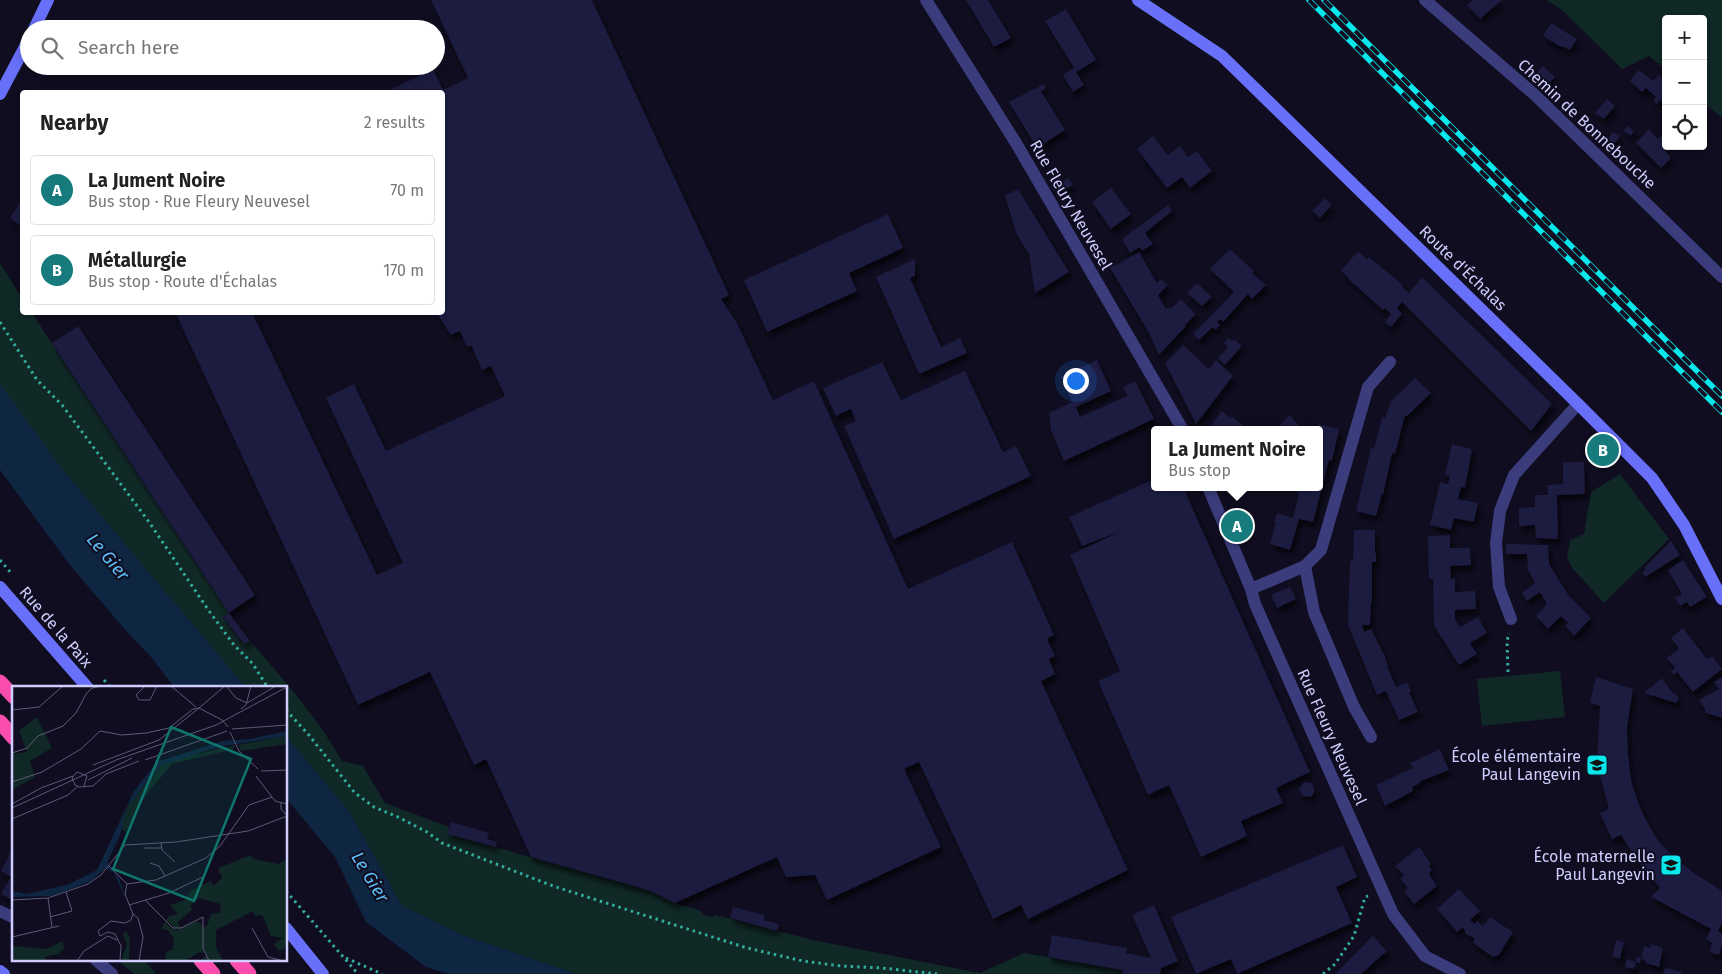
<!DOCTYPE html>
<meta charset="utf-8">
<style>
body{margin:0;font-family:"Fira Sans",sans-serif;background:#f6f6f6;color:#222}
.controls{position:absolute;right:15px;top:15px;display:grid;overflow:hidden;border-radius:5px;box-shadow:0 2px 8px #0003}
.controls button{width:45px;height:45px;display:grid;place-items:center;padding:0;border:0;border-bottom:1px solid #e0e0e0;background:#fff;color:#222;font:25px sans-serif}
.you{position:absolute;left:1075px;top:380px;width:18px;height:18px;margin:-12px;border:4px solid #fff;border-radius:50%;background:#1a73e8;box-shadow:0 0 0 8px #1a73e833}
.badge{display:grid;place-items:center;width:32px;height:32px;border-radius:50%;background:#177b7d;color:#fff;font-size:16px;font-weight:700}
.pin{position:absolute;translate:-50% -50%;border:2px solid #fff;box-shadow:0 1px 5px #0006}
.popup{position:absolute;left:1151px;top:426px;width:172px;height:65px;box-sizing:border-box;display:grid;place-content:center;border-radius:5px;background:#fff;filter:drop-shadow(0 1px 4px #0005);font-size:16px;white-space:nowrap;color:#767676}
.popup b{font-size:19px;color:#222}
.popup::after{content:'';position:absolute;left:50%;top:100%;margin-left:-10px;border:10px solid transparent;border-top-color:#fff}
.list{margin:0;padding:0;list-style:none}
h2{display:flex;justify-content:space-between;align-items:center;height:65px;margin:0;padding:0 20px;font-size:21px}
h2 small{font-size:16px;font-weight:400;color:#767676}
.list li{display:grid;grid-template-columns:32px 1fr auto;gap:15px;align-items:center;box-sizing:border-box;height:70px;margin:0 10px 10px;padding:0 10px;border:1px solid #e0e0e0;border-radius:5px}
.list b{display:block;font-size:19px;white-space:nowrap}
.list p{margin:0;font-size:16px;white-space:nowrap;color:#767676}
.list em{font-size:16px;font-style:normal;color:#767676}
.icon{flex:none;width:28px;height:28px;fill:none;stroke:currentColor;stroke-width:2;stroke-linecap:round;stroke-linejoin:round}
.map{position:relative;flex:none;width:1722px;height:974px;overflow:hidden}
.search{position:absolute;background:#fff;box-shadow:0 2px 8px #0003;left:20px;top:20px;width:425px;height:55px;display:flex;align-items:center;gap:12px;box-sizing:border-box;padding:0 18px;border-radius:28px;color:#767676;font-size:19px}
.panel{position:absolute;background:#fff;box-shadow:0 2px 8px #0003;left:20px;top:90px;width:425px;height:225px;border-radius:5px}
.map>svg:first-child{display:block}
.green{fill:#102826}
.water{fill:#0e2642}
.building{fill:#1f1a3f;filter:url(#shadow)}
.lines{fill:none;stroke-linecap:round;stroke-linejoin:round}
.path{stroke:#32ac9c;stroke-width:3;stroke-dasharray:2.5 4;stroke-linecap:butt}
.street{stroke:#3a3c7c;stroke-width:12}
.secondary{stroke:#686ff9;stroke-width:12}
.highway{stroke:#f84dac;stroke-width:15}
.rail-casing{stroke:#09e7ed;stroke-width:5.5}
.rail{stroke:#0f0d1f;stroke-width:4;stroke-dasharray:11;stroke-linecap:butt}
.labels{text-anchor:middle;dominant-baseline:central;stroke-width:4;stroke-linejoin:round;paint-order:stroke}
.street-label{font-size:16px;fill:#cfcdfd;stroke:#0f0d1f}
.poi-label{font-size:16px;fill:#cfcdfd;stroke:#0f0d1f;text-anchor:end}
.water-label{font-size:18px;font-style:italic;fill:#5fbdf9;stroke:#0f0d1f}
.inset-road{fill:none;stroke:#5c5a78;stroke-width:1}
.view{fill:#0f766e;fill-opacity:0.15;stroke:#0f766e;stroke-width:2.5}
.inset-edge{fill:none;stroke:#cfcdfd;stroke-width:2.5}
</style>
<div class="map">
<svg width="1722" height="974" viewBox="0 0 1722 974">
<defs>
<filter id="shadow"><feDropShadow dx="3" dy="5.5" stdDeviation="2.5" flood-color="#0009"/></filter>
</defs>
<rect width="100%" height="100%" fill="#0f0d1f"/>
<!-- green -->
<g class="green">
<path d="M1546,0h176v116l-1,1 -18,-15v-83h-37v51l-17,-14 -27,13 -61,-60z"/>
<path d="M0,263l22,35v14l10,1 197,300 -6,4 20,27 7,-3c33,38 67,76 92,120l21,5 22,37 64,24 -1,7 200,56 27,13 26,8 2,4 9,2 4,-2 97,25 167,33 44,-20 99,17 -1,4h-546l-116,-40 -58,-28 -52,-93 -64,-77v-48h-40l-185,-220 -56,-76 -5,-8z"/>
<path d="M1620,474l49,65 -65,64 -31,-34 -6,-11 3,-18 14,-6 7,-42z"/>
<path d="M1560,671l5,46 -83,9 -5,-47z"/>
<path d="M117,960h27l12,14h-22z"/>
</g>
<!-- water -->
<g class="water">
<path d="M0,384l61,84 185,220h-71l-24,-31 -24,-25 -58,-68 -69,-94z"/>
<path d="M286,736l64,77 52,93 58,28 116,40h-127l-23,-7 -60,-45 -31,-65 -49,-59z"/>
</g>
<!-- building -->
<g class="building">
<path d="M431,0h161l137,295 -8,4 15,22 37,79 41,-19 94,208 104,-47 42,93 -7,4 8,17 -6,3 6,15 -14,7 87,189 -100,49 -7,-14 -28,14 -74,-157 -15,7 37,78 -114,53 -12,-25 -29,2 -9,-20 -102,46 -27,-13 -117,-33 -45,-98 -12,6 -44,-93 -72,33 -183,-393h77l125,263 26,-12 -77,-165 28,-14 32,67 119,-55 -14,-30 -9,4 -11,-25 -4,2 -7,-16 -9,4 -15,-23h6v-220h-51l-1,-2 43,-21 10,21 25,-12z"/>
<path d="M966,0h22l23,38 -17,9z"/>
<path d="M1473,0h29l-22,19 -13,-14z"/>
<path d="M1066,9l30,51 -20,12 8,13 -11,7 -10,-17 11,-7 -29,-47z"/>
<path d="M1551,23l26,16 -7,11 -8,-4 -1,1 -18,-11z"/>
<path d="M1543,66l12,11 -12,13 -12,-11z"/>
<path d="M1639,70l14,11 6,-6 7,6v25l-6,-6 -3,4 -4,-4 3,-3 -10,-9 -4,4 -12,-11z"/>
<path d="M1044,84l2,4 -5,3 24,39 -28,18 -28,-46z"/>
<path d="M1607,99l8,7 -11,13 -9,-6z"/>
<path d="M1627,126l7,5 -3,5 -7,-5z"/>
<path d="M1649,129l9,10 3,-3 5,5v5h1l-3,3 7,9 -10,10 -25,-25z"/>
<path d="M1613,132l7,4 -9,12 -6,-5z"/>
<path d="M1153,136l15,19 12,-9 8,11 9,-6 15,20 -22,17 -8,-11 -15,11 -30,-39z"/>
<path d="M1068,178l5,7 -10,6 -4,-7z"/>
<path d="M1111,188l20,26 -20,15 -19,-27z"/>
<path d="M1018,189l51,83 -34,21 -6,-39 -12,-19 -12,-39z"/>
<path d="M1325,198l7,7 -12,13 -8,-7z"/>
<path d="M22,199v28l-12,-9z"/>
<path d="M1168,205l4,6 -27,22 8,11 -11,7 -2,-4 -10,6 -8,-14z"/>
<path d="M888,214l15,34 -54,25 8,18 -90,41 -23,-52z"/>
<path d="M1230,249l24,22 -2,2 14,12 -14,14 -4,-5 -25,28 -3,-3 -3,3 3,3 -4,5 -3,-3 -14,13 -6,-6 41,-42 -24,-23z"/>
<path d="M1358,251l9,8 2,-2 34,28 -1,2 7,6 13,-16 130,127 -21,27 -129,-129 -5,6 5,6 -11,13 -6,-5 6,-8 -6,-6 -2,2 -35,-31 1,-1 -8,-7z"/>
<path d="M1139,252l18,31 4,-4 7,6 -10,10 8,14 3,-2 2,2 10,-10 15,15 -11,11 1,1 -27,29 -11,-24 -39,-65 4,-2 1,2z"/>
<path d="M915,259v17l-5,2 31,69 19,-9 7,15 -48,21 -43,-97z"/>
<path d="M1197,283l15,14 -10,9 -15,-13z"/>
<path d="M78,326l177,269 -26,18 -177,-270z"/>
<path d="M1229,338l3,3 2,-2 8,7 -17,19 -7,-7 10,-11 -4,-4z"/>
<path d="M1183,345l26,24 7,-9 17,16 -37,48 -31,-61z"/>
<path d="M1097,360l14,31 -35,16 4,10 47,-21 -4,-9 12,-6 19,38 -90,42 -13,-31 -2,-17 23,-11 -11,-25z"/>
<path d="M882,362l19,38 64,-29 38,81 13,-6 15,30 -137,63 -50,-113 12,-5 -5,-12 -15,7 -13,-28z"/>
<path d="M1415,378l16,15 -24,23 -2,-1 -10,39 -3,-1 -9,42 -1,-1 -6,22 -20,-5 15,-63 3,1 8,-32 3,1 6,-17z"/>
<path d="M1222,411l8,7 2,-2 16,14h-41z"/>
<path d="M1289,415l10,10 -4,5h-10l-5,-5z"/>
<path d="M1319,424l20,5 -7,32 -3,-1 -16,62 -14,-3 -9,31 -20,-6 6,-22h-2l3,-9 16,5 6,-24h-2l1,-7h22v-57h-2z"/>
<path d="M1452,444l20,5 -7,39 -4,-1 -3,12 20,4 -4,19 -20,-4 -3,12 -21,-5 10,-43 8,2 2,-8 -5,-1z"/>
<path d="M1563,462h21l1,32 -28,1 1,44 -22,-1 -1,-13 -16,1v-18l16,-1v-12h13l-1,-10 16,-1z"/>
<path d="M1154,479v8h29l127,285 -34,16 7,15 -42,18 6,15 -46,21 -32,-72 -21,10 -50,-114 22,-10 -50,-116 49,-23 -37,14 -13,-29z"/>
<path d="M1354,530h21v23h1v9h-4v41h-1l-1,22h-8l2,7 7,-3 14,28 3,9h-1l9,21 11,-5 4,9 -2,1 9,20 -19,8 -13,-29 -9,4 -29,-70 2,-64h3z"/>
<path d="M1450,535v13h20l1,17 -21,1 1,13 4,-1v14l20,-1 1,18 -21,1v9l5,8 18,-10 9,16 -17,10 7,11 -18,11 -25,-39 -1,-47h-4l-1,-43z"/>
<path d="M1671,541l9,14 -35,22 -3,-5 4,-2 -2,-2z"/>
<path d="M1506,544l42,1 1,19 20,32 22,22 -17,18 -9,-10 3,-3 -7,-7 -13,13 -12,-13 11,-12 -7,-12 -13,9 -5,-8 13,-10 -7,-13 -1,-16h-21z"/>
<path d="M1683,560l24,37 -17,10 -3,-5 -7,4 -5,-8 7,-4 -14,-24z"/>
<path d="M1290,587l6,12 -19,9 -6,-13z"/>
<path d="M229,613l21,28 -6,3 -21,-27z"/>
<path d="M1683,628l24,31 5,-3 10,13 -29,23 -16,-20 -3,3 -3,-4 4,-3 -8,-10 12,-9 -8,-11z"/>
<path d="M1596,677l37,12 -6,38 1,27 3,26 8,25 8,17 12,20 17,17 18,14 28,18v32l-4,8 4,3v12l-3,9 -9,-3 2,-9 -6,-4 5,-10 -60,-32 9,-9 -22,-26 -17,-27 -9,4 -12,-26 9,-4 -9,-33 -3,-17 3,-53 -10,-3z"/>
<path d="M1722,677v41l-17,-5v-4l-6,-9 20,-11 -5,-7z"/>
<path d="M1662,678l10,14 7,5 -3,6 -32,-10z"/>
<path d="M1440,749l9,21 -30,12 1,1 -8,4 1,4 -28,15 -9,-21 37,-17 -3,-5z"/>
<path d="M1304,782l8,1 3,8 -4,6 -8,-1 -4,-7z"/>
<path d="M451,822l38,11 -2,6 10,3 -1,5 -49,-13z"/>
<path d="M1343,845l14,32 -21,10 16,36 -115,51 -6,-15 -35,15 -25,-57z"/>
<path d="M1419,847l12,16 -2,2 3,5 -3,4 8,12 -23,18 -10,-13 4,-3 -8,-9 4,-4 -9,-9z"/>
<path d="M11,852l3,2v47l-13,-7 10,-17 -10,-6z"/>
<path d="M1459,889l21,22 -10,9 5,4 2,-3 6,5 7,-9 23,15 -14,23 -6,2 -20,-14 2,-4 -9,-5 -3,-7 -6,5 -20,-23z"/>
<path d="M1154,905l24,56 -17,7 -1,6h-38l1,-4 -75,-13 4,-22 75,13 -1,5 25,5 -19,-43z"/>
<path d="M733,907l32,8 -1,5 15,4 -2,7 -47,-13z"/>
<path d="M1373,936l14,15 -26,23h-26z"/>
<path d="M1616,940l8,2 -4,17 -8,-3z"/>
<path d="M1651,944l12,4 -4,19 -13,-4v-2l-5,-3 3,-12 6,2z"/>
<path d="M1637,957l4,1 -1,5 -4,-1 -2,7 -9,-2 2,-8 9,3z"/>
<path d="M1665,968l17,4 -1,2h-18z"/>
</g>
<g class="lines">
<!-- path -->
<g class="path">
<path d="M0,322l37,58 25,25 87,117 60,89 25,34 19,19 15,24"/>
<path d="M0,560l11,13"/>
<path d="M1508,672l-1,-31 2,-8"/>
<path d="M104,680l7,8"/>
<path d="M286,710l22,24 47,59 19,14 24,10 29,15 15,11 111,43 194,62 56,13 38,5 41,2 55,6"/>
<path d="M286,891l72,83"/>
<path d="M346,958l36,16"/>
<path d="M1323,974l12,-10 19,-28 11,-39 3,-1"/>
</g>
<!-- street -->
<g class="street">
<path d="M926,0l90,143 167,287"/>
<path d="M1425,0l110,95 187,182"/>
<path d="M1208,487l43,102 4,15 138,310 32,42 35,18"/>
<path d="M1305,566l9,46 40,95 17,30"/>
<path d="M1251,589l54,-23 16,-16 47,-163 22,-25"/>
<path d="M1511,619l-12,-32 -3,-44 4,-32 14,-36 64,-71"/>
<path d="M0,911l14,7"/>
<path d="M96,960l16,14"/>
</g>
<!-- secondary -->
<g class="secondary">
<path d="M1138,0l84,56 356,348 74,74 32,47 38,74"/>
<path d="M34,29l14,-29"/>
<path d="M0,94l29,-55"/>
<path d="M0,587l88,101"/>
<path d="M286,928l37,46"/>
<path d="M0,971l4,3"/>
</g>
<!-- highway -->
<g class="highway">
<path d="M0,682l14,15"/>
<path d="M0,722l14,16"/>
<path d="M201,960l12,14"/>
<path d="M237,960l12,14"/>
</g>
<!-- rail casing -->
<g class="rail-casing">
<g id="rail">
<path d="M1309,0l413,412"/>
<path d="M1324,0l398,396"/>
</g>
</g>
<!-- rail -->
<use href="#rail" class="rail"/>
</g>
<!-- icons -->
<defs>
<g id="school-square" transform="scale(1.125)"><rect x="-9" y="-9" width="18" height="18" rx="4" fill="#09e7ed" stroke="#0f0d1f"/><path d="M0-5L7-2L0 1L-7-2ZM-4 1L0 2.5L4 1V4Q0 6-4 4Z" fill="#111"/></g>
</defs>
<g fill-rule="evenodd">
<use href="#school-square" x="1597" y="765"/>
<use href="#school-square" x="1671" y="865"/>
</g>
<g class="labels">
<!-- street labels -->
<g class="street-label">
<text transform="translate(1587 124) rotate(43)">Chemin de Bonnebouche</text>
<text transform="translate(1071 205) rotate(60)">Rue Fleury Neuvesel</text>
<text transform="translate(1463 268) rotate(44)">Route d'Échalas</text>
<text transform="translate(56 627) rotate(49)">Rue de la Paix</text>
<text transform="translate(1332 737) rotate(66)">Rue Fleury Neuvesel</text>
</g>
<!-- poi labels -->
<g class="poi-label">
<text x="1581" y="756">École élémentaire<tspan x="1581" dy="18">Paul Langevin</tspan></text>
<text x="1655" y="856">École maternelle<tspan x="1655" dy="18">Paul Langevin</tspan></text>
</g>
<!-- water labels -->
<g class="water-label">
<text transform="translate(108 557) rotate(50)">Le Gier</text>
<text transform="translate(370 877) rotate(59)">Le Gier</text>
</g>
</g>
<!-- overview -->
<g transform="translate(12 686)">
<rect width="275" height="275" fill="#0f0d1f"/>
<path d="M25,31l15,31 -22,13 5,16 -23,13v-36l15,-2 -8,-21zM275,50v8l-46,7 -3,-6zM223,59l-1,4 -62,15 -26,31 -20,37 -4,-2 1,-13 9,-18 31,-37zM239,169l2,4 26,5 8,-5v99l-1,-10 -7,3 -5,-7 9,-6 -12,-2 -9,-21 -7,1 -2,-5 -37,19v17l7,14h-23l7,-7 -4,-7 1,7 -4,-2 -15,9h-20l1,-9 7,-3 1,-10 -6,-9 -7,-1 4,-7 6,6 6,2 20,-9 4,3 2,10 -1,-6 5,-2 4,-12 10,-2 -1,-8 -21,-6 -9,8 3,3 -16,14 4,5h-6l-9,-8 3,-4 9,-2 -8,-9 15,-5 6,-9 11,-6 9,-4 2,5 9,-8 -4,-10zM114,245l4,8 -1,22h-15l7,-1 6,-15 -4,-11zM51,255l1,8 -6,5 -13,3 2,4h-35v-15l34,3z" fill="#102826"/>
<path d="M275,45v5l-69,11 -59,19 -32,42 -7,27 -12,26v4l11,13 7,22 -12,-27 -8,-5 -15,13 -39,15 -40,1v-6l14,3 41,-9 30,-15 37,-79 23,-29 65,-21 29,-2z" fill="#0e2642"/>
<path class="inset-road" d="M133,0l-9,9 3,5h11l7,-14M159,0l25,21M214,0l10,12 11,5 29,-17M187,22l23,12 6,7M187,22l26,-22M229,23l5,-4 5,-19M0,24l27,-3 24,-21M220,43l55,-4M218,46l9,19 19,18M0,67l15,-5 11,-12 25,-10 13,-13 10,-19 6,-6 10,-2M133,74l82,-29M81,79l66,-25 40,-32M249,85l26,-1M244,90l19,25 12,3M76,94l44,-22M0,96l30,-10 39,-23 19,-18 22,4 24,-2 23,-5 24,-19 6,-1M72,100l3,-10 -10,-4 -5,6 3,7 4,2 14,-1 13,-12 33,-13M269,117v6l6,7M0,118l29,-16 32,-12M0,122l104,-48 100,-35 71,-38M0,133l56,-24 10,-9M149,157l1,7 13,12M132,162h17M138,177l9,3 6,10M97,180l18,18M115,198l29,-4 50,-22 14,-12 29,-41 23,-8M36,212l4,29M0,214l36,-2 40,-14 13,-9 24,-30 51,-3 72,-11 39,-15M133,214l28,28h8l22,-11v31l6,13M117,219l40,-12 36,-17M121,228l5,4 5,19 -4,24M38,231l22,-6 -6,-19M240,242l16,29 16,4M0,251l47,-11M65,275l7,-10 24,-15 9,4M108,275l1,-15 -6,-12 -7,-2 -8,4 -2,-5 13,-10 14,2 6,-3 2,-6 -8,-20 2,-10"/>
<path class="view" d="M159,41l80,32 -57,142 -81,-32z"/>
<rect width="275" height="275" class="inset-edge"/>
</g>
</svg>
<div class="controls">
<button>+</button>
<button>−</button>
<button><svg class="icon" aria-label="locate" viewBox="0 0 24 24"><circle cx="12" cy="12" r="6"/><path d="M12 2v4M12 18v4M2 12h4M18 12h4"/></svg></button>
</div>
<div class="you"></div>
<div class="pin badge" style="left:1237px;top:526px">A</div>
<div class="popup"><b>La Jument Noire</b>Bus stop</div>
<div class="pin badge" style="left:1603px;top:450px">B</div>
<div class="search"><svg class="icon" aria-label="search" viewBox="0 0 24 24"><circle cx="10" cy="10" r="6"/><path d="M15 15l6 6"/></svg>Search here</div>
<section class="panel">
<h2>Nearby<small>2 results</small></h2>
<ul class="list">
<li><span class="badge">A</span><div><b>La Jument Noire</b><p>Bus stop · Rue Fleury Neuvesel</p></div><em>70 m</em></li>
<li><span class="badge">B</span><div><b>Métallurgie</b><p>Bus stop · Route d'Échalas</p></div><em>170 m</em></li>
</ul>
</section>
</div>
